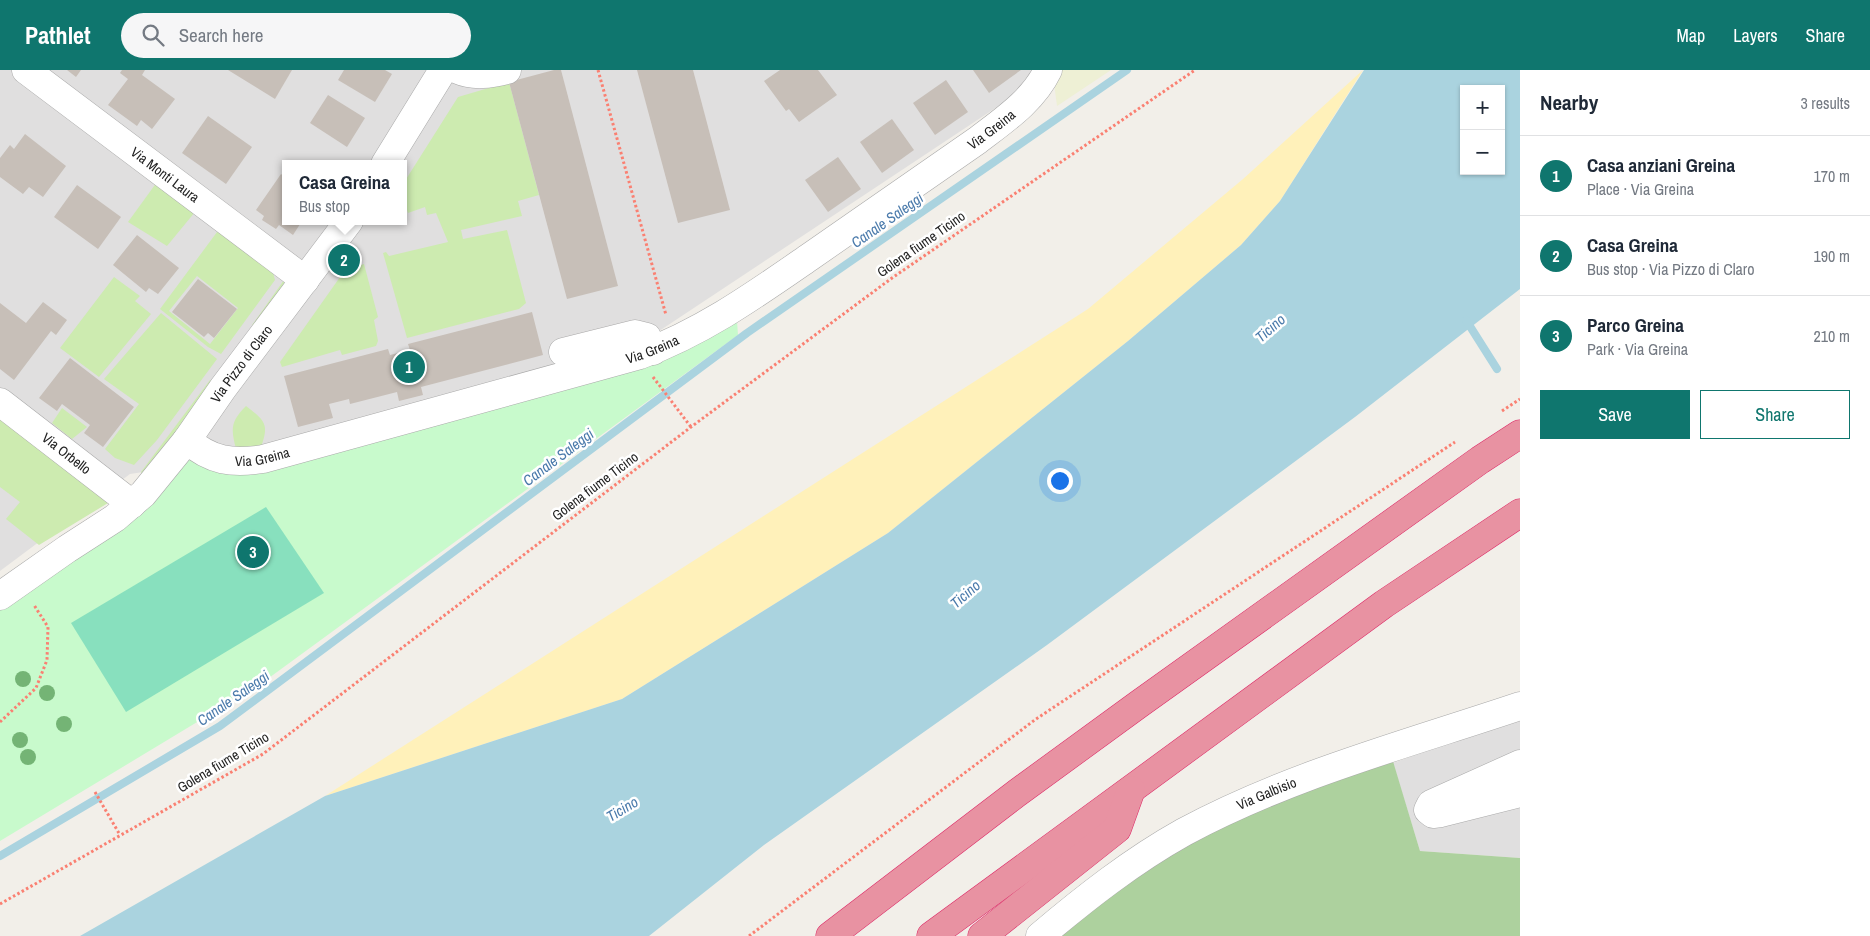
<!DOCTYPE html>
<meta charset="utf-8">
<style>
body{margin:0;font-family:"Archivo Narrow",sans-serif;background:#f6f6f7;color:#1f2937}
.controls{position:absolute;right:15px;top:15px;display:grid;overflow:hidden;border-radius:0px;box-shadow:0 1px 4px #0004}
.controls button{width:45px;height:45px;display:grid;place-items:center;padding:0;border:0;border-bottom:1px solid #e0e1e3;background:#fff;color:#1f2937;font:25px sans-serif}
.you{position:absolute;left:1059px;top:410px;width:18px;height:18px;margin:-12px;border:4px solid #fff;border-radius:50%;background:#1a73e8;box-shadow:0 0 0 8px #1a73e833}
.badge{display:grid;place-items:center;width:32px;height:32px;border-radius:50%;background:#0f766e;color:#fff;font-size:16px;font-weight:700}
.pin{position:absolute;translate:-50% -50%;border:2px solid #fff;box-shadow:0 1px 5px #0006}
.popup{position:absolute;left:282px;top:90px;width:125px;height:65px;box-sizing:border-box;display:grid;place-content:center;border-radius:0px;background:#fff;filter:drop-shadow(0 1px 4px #0005);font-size:16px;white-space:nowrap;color:#747a83}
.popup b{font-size:19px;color:#1f2937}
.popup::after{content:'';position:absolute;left:50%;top:100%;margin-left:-10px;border:10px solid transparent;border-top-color:#fff}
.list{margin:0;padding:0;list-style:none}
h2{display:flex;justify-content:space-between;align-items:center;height:65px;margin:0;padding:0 20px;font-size:21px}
h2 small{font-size:16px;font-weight:400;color:#747a83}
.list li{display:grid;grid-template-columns:32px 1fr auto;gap:15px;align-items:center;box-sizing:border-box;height:80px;padding:0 20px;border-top:1px solid #e0e1e3}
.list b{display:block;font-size:19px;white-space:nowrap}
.list p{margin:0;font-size:16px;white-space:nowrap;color:#747a83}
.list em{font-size:16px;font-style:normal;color:#747a83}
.actions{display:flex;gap:10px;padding:15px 20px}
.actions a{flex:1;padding:11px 0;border:1px solid #0f766e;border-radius:0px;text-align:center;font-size:18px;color:#0f766e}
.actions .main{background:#0f766e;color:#fff}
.icon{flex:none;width:28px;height:28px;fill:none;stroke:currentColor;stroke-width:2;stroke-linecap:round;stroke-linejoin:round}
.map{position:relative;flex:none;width:1520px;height:866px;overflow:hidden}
header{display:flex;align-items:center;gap:30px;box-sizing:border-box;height:70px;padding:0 25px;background:#0f766e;color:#fff}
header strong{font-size:24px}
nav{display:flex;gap:28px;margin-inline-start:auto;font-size:18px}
.search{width:350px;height:45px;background:#f6f6f7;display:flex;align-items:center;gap:12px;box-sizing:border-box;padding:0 18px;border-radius:28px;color:#747a83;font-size:19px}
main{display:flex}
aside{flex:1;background:#fff}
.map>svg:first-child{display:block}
.residential{fill:#e0dfdf;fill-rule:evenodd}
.farmland{fill:#eef0d5}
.grass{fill:#cdebb0;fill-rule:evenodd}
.forest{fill:#add19e}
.sand{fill:#fff1ba}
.park{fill:#c8facc}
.pitch{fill:#88e0be}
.water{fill:#aad3df;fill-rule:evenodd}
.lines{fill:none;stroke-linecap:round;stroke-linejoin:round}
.stream{stroke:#aad3df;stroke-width:8}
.building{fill:#c7bfb8}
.minor-casing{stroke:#a9a9a9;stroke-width:29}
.highway-casing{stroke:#dc2a67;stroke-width:29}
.path{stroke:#fa8072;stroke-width:3;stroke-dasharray:2.5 2.5;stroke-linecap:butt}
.minor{stroke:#fff;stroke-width:28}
.highway{stroke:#e892a2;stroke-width:28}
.tree{fill:#74b475}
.labels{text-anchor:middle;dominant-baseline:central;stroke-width:5;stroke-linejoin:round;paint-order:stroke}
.street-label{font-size:14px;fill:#222;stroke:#fff}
.water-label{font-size:15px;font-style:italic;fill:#4a7aab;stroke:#fff}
</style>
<header>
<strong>Pathlet</strong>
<div class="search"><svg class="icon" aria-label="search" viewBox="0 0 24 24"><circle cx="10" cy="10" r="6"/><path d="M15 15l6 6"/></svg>Search here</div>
<nav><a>Map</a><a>Layers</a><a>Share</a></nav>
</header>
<main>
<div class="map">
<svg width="1520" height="866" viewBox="0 0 1520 866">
<rect width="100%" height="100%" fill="#f2efe9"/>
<!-- residential -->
<g class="residential">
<path d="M0,0h1061l-55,31 -371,246 -368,106 -137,21 -130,97zM285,94h118v57h-118z"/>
<path d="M1520,647v141l-100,-7 -27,-88z"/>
</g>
<!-- farmland -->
<path class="farmland" d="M1061,0h50l-54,36 -3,-23z"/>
<!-- grass -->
<g class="grass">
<path d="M509,12l30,113 -21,6 4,15 -61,14 2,9 44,-9 19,73 -7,6 -112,29 -24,-85 3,-1 3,4 59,-14 -12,-29 -9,2 -2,-8 -17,6 -5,-15v-14l55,-87z"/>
<path d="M157,112l38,30 -28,34 -39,-24z"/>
<path d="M220,158l52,41 3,11 -54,74 -13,-7 -48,-38zM197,206l41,32 -28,36 -41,-33z"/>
<path d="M364,194l14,53 -4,3 4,21 -2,5 -34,9 -2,-5 -58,17 -2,-5 65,-92z"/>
<path d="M114,207l26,19 -5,5 16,13 -52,63 -39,-29z"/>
<path d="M284,210l3,4 -31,43 -4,-2z"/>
<path d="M161,243l56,46 -60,81 -23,25 -19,-7 -10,-9 34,-45 -35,-25z"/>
<path d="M210,310l5,4 -72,93 -2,-5z"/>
<path d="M246,336c21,16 23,19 14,44l-24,-1c-5,-20 -6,-27 10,-43z"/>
<path d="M62,338l25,19 -15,12 -20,-16z"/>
<path d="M0,346l108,87 -69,42 -33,-26 14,-17 -20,-15z"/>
</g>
<!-- forest -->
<path class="forest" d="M1389,678l31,103 100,7v78h-480l94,-72z"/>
<!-- sand -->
<path class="sand" d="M1363,0l-83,131 -39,44 -113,96 -240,192 -266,166 -297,97 763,-487 155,-130z"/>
<!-- park -->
<path class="park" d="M736,237l2,28 -476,348 -262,158v-242l187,-159 28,18 379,-90z"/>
<!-- pitch -->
<path class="pitch" d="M266,437l58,86 -198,119 -55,-89z"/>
<!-- water -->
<path class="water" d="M1364,0h156v219l-165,128 -308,228 -283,200 -115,91h-569l245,-140 297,-97 266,-166 240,-192 113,-96 39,-44zM1464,19h37v82h-37z"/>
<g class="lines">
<!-- stream -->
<g class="stream">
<path d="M1466,250l31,49"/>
<path d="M0,786l220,-130 527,-393 380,-263"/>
</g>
</g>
<!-- building -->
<g class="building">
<path d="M67,0h14l-5,7z"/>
<path d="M122,0h23l-3,5 33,24 -23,30 -11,-9 -4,6 -29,-21 20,-26 -8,-6z"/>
<path d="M228,0h64l-17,29z"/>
<path d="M344,0h41l7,4 -17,28 -37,-22z"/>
<path d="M554,0h7l57,216 -51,13 -58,-217z"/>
<path d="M637,0h56l37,140 -52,13z"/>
<path d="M780,0h38l19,25 -38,27 -10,-13 -3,2 -22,-30z"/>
<path d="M973,0h48l-32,23z"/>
<path d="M946,10l22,32 -33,23 -22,-32z"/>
<path d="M328,25l37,23 -18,29 -37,-24z"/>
<path d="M208,46l44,31 -26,37 -44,-31z"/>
<path d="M892,49l22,31 -32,23 -22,-31z"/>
<path d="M25,64l41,32 -23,31 -14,-10 -6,7 -23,-17v-19l10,-13 4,4z"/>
<path d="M838,87l23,32 -33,23 -23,-32z"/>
<path d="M281,104l4,3v44h17l-9,14 -14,-10 -3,4 -14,-9 2,-4 -8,-6z"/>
<path d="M77,115l44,32 -23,32 -44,-32z"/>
<path d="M137,165l42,33 -21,26 -9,-6 -3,4 -33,-27z"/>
<path d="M198,209l39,30 -23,29 -6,-5 -4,4 -32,-25z"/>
<path d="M43,232l24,18 -11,15 -5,-4 -37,49 -14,-11v-66l26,20z"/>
<path d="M532,242l11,43 -122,32 2,8 -24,6 -2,-9 -47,12 -1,-5 -20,5 4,14 -35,9 -14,-51 104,-27 2,6 20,-5 -2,-6z"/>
<path d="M70,288l64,49 -31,40 -19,-14 6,-8 -28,-21 -5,7 -18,-13z"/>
</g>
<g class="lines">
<!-- minor casing -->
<g class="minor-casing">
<g id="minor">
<path id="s1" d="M26,0l279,210"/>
<path d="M458,0c16,7 33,4 49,0"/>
<path d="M385,94l58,-94"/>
<path d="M563,282l72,-18 12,3 6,14"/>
<path id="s2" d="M0,332l132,102"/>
<path id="s3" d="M187,370c24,21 45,24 76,19l377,-104c63,-23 116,-61 171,-99 56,-39 111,-77 167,-116 26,-20 55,-39 70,-70"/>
<path id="s4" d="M0,526l67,-47 48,-31 28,-24 44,-54 36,-52 126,-167"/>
<path d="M1520,694l-89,40 -3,6 5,4 8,-1 79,-20"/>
<path id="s5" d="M1040,866c45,-38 92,-75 144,-104 106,-57 223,-88 336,-126"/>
</g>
</g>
<!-- highway casing -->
<g class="highway-casing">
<g id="highway">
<path d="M830,866l187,-143 122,-89 341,-244 40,-26"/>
<path d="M931,866l453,-332 136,-91"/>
<path d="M982,866l135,-107 14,-39"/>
</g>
</g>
<!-- path -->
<g class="path">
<path d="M598,0l68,245"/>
<path d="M653,307l38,50"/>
<path d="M1502,341l18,-12"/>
<path d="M0,652l36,-34 11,-28 1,-33 -14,-22"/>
<path d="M95,722l25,43"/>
<path d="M0,834l263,-150 428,-327 201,-149 303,-208"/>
<path d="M749,866l287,-217 419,-277"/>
</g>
<!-- minor -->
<use href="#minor" class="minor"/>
<!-- highway -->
<use href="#highway" class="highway"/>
</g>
<!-- trees -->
<g class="tree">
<circle cx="23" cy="609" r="8"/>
<circle cx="47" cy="623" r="8"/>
<circle cx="64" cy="654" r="8"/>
<circle cx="20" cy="670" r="8"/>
<circle cx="28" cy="687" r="8"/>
</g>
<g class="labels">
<!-- street labels -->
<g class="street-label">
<text stroke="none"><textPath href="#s3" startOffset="891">Via Greina</textPath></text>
<text stroke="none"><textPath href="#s1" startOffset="174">Via Monti Laura</textPath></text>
<text transform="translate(921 174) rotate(-35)">Golena fiume Ticino</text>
<text stroke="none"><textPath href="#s3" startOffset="486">Via Greina</textPath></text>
<text stroke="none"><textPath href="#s4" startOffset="339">Via Pizzo di Claro</textPath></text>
<text stroke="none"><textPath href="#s2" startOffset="84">Via Orbello</textPath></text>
<text stroke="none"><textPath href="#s3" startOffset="81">Via Greina</textPath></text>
<text transform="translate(595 416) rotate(-37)">Golena fiume Ticino</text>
<text transform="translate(223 692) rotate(-31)">Golena fiume Ticino</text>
<text stroke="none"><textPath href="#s5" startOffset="269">Via Galbisio</textPath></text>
</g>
<!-- water labels -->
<g class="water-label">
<text transform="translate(887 150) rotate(-35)">Canale Saleggi</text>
<text transform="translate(1270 258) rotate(-41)">Ticino</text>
<text transform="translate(558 387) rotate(-37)">Canale Saleggi</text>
<text transform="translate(965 524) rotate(-41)">Ticino</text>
<text transform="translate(233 628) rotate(-35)">Canale Saleggi</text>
<text transform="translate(622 739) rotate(-31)">Ticino</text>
</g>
</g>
</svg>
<div class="controls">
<button>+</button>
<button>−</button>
</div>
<div class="you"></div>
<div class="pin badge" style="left:409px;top:297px">1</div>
<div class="pin badge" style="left:344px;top:190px">2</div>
<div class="popup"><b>Casa Greina</b>Bus stop</div>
<div class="pin badge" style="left:253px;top:482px">3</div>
</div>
<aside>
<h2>Nearby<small>3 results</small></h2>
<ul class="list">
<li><span class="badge">1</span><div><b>Casa anziani Greina</b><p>Place · Via Greina</p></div><em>170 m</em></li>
<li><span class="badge">2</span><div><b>Casa Greina</b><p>Bus stop · Via Pizzo di Claro</p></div><em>190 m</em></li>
<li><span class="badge">3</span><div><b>Parco Greina</b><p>Park · Via Greina</p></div><em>210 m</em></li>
</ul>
<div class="actions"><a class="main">Save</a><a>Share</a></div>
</aside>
</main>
